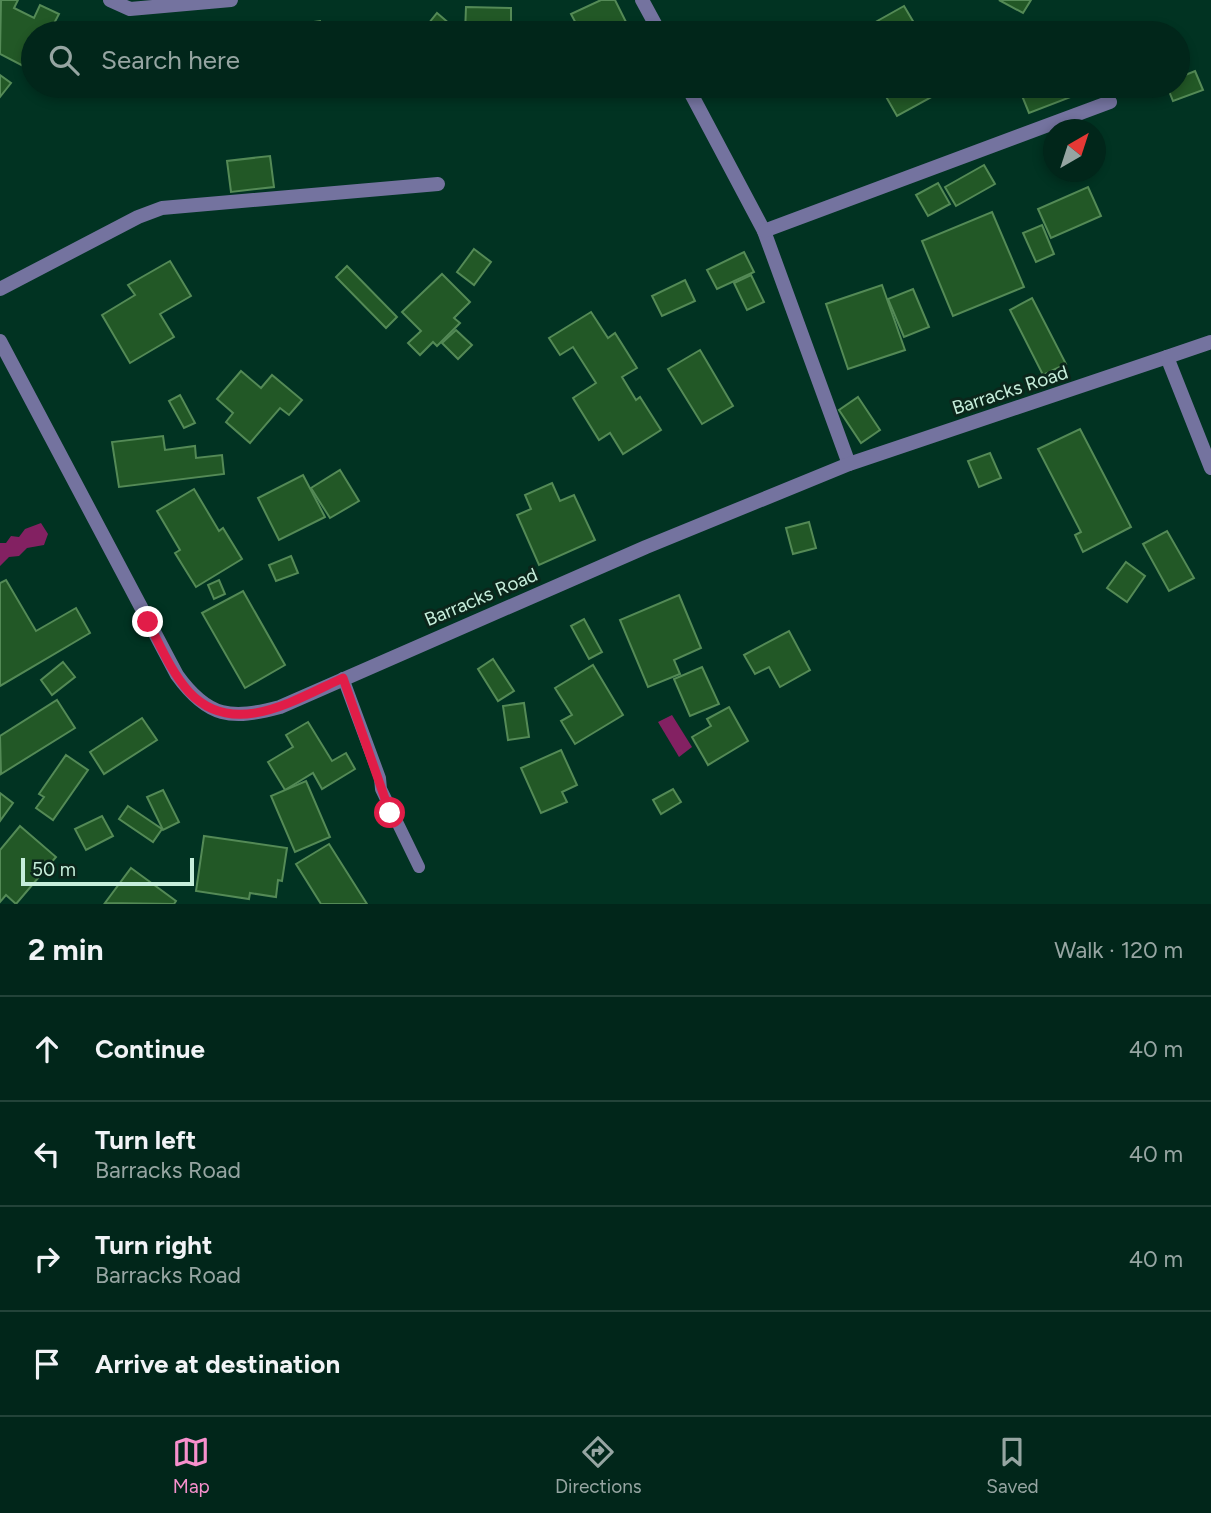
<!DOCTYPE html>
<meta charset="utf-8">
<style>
body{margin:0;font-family:Figtree,sans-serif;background:#0f3227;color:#f1f3f6}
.compass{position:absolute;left:1043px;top:119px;width:63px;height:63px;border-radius:50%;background:#01261a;box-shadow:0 4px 10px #0003;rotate:39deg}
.scale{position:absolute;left:21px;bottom:18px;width:173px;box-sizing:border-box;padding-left:7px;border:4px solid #c6eedb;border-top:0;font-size:19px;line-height:24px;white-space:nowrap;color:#c6eedb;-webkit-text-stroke:5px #0b261b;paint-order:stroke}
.stop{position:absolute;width:21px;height:21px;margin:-16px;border:5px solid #e11d48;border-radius:50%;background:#fff}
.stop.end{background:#e11d48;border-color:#fff;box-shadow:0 2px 7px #0008}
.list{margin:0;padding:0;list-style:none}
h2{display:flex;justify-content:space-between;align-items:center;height:91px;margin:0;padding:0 28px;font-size:30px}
h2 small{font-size:23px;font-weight:400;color:#96a5a2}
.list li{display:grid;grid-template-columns:46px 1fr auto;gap:21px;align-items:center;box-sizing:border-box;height:105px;padding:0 28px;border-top:2px solid #234339}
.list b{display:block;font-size:26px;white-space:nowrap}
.list p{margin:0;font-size:23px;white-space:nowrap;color:#96a5a2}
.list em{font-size:23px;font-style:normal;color:#96a5a2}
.icon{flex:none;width:38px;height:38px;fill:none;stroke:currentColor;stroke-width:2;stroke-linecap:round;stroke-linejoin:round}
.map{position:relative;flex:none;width:1211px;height:904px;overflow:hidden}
.search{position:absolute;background:#01261a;box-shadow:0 4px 10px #0003;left:21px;right:21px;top:21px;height:77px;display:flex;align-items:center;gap:18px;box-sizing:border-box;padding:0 24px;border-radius:38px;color:#96a5a2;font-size:26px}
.sheet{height:511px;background:#01261a}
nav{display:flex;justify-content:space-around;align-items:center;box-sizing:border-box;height:98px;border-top:2px solid #234339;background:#01261a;font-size:19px;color:#96a5a2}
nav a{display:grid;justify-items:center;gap:4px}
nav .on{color:#f790cd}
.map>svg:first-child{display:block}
.water{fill:#832162}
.building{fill:#225826;stroke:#548a56;stroke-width:2}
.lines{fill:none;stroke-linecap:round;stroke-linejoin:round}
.lane{stroke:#74739f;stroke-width:12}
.street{stroke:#74739f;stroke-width:14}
.route{stroke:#e11d48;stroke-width:9}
.labels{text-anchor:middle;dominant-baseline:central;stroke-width:6;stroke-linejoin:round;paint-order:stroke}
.street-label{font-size:19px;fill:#c6eedb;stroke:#0b261b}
</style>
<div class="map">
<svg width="1211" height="904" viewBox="0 0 1211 904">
<rect width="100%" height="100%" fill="#013322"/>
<!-- water -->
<g class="water">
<path d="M41,523l7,11 -4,11 -17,3 -8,8 -10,1 -9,9v-23h6l5,-7 8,1 6,-8z"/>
<path d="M672,715l20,32 -13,10 -21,-35z"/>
</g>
<!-- building -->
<g class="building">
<path d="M1,0h17l-4,8 20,10 6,-13 19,9 -10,19h-16v38l-33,-17z"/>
<path d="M601,0h14l16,32 -50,1 -10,-19z"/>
<path d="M999,0h32l-8,13z"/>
<path d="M904,6l16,27h-64z"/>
<path d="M466,7l45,1v25h-46z"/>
<path d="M437,13l13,11 -8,9h-21z"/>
<path d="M320,21l2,12h-52l-1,-5z"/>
<path d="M226,26l1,7h-51z"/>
<path d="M1195,71l8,19 -30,11 -6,-15h11v-8z"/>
<path d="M0,75l11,8 -11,14z"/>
<path d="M463,86h46l-1,10 -45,-2z"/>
<path d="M880,86h70v1l-53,29z"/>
<path d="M1018,86h70l1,4 -60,23z"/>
<path d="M1104,86h34l1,1 -31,11z"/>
<path d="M270,156l4,31 -43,5 -4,-31z"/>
<path d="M984,165l11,19 -39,22 -11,-19z"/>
<path d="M1067,172h20l1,3 -18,5z"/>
<path d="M938,183l12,21 -22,12 -12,-21z"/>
<path d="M1088,187l13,29 -50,22 -13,-29z"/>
<path d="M992,212l32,75 -71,29 -31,-75z"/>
<path d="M1042,225l12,29 -18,8 -13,-29z"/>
<path d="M474,249l17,13 -17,23 -17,-13z"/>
<path d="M744,252l10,20 -37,17 -10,-19z"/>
<path d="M170,261l21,35 -31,18 14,23 -44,26 -28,-48 33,-20 -7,-10z"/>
<path d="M347,266l50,51 -11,11 -50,-51z"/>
<path d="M442,274l28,28 -16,16 6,5 -23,23 -4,-4 -13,13 -12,-12 13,-12 -19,-19z"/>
<path d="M751,275l13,27 -17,8 -13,-27z"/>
<path d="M685,280l10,21 -33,15 -10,-20z"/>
<path d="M882,285l23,65 -57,19 -22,-65z"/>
<path d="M913,289l16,38 -25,10 -16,-38z"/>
<path d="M1032,298l34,66 -23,11 -33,-65z"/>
<path d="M591,312l17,26 7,-5 22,35 -15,9 14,23 4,-3 21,33 -38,24 -13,-21 -11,7 -26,-42 23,-15 -23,-36 -13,8 -11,-17z"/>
<path d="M456,330l16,15 -14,14 -16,-16z"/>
<path d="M700,350l33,56 -31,18 -34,-55z"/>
<path d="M241,371l20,17 11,-13 30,25 -13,15 -9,-7 -30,35 -24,-21 7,-9 -16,-14z"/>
<path d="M180,395l15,28 -11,5 -15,-27z"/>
<path d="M858,397l22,33 -19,13 -22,-33z"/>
<path d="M1080,429l51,98 -48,25 -8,-17 6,-3 -43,-83z"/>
<path d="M163,436l2,14 30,-4 1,12 26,-3 2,19 -105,13 -7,-45z"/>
<path d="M990,453l11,25 -22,9 -11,-26z"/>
<path d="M340,470l19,31 -29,17 -19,-30z"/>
<path d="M303,475l22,42 -46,23 -21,-42z"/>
<path d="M552,483l8,18 14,-6 21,45 -56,25 -22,-50 14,-6 -6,-14z"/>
<path d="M194,489l25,42 4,-3 19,31 -46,28 -21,-34 5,-3 -23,-39z"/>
<path d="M809,522l7,26 -23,6 -7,-26z"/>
<path d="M1167,531l27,47 -25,13 -26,-47z"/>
<path d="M291,556l7,17 -22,8 -7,-16z"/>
<path d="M1126,562l19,14 -18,26 -20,-14z"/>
<path d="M6,580l30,51 40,-23 14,25 -90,53v-103z"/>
<path d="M219,580l6,14 -11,5 -6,-14z"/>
<path d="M243,591l42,74 -40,23 -43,-75z"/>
<path d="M679,595l22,53 -27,12 6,14 -32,13 -28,-67z"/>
<path d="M584,619l18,33 -13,7 -18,-33z"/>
<path d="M789,631l21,39 -30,17 -11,-20 -14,7 -11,-19z"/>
<path d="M493,659l21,32 -16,10 -20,-32z"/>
<path d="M63,662l12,15 -23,18 -11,-15z"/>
<path d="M593,665l30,50 -48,29 -14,-23 11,-6 -17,-27z"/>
<path d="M702,667l17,37 -29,12 -16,-37z"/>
<path d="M57,700l18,28 -74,46 -1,-38z"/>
<path d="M524,703l5,34 -21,3 -5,-34z"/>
<path d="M729,707l19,34 -40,24 -16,-28 19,-11 -4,-7z"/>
<path d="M142,718l15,22 -53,34 -14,-22z"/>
<path d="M308,722l24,39 14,-8 9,16 -33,20 -9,-16 -28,17 -17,-28 25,-15 -7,-12z"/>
<path d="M561,750l16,35 -15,7 5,10 -26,11 -20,-45z"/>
<path d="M66,755l22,15 -35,50 -17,-12 8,-11 -5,-3z"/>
<path d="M306,781l24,56 -35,15 -24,-56z"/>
<path d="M673,789l8,13 -20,12 -8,-14z"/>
<path d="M163,790l16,32 -16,8 -16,-33z"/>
<path d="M0,793l13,10 -13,18z"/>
<path d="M128,806l34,23 -9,13 -34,-23z"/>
<path d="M102,816l11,20 -27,14 -11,-21z"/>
<path d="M20,826l36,31 -40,47 -10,-9 -6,7v-52z"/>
<path d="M204,836l83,12 -5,33 -4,-1 -2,17 -26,-4 -1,6 -53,-8z"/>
<path d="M329,844l38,60h-46l-25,-40z"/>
<path d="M131,868l45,33 -2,3 -69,-1z"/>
</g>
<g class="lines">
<!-- lane -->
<path class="lane" d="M343,678l37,100 1,11 38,78"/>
<!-- street -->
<g class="street">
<path d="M110,0l20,9 101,-9"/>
<path d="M642,0l18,33"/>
<path d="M687,86l77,145 85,233"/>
<path d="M764,231l346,-129"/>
<path d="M0,289l138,-72 24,-9 276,-24"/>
<path d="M0,341l177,334c31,43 54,45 103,32l366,-160 203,-83 318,-107"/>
<path d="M1211,342l-44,15 44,111"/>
</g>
</g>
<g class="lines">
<!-- route -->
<path class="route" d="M148,622c12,23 23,50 41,70 45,48 107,7 154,-14l47,135"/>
</g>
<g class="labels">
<!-- street labels -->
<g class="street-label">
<text transform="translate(1010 390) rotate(-18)">Barracks Road</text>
<text transform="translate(481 597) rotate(-23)">Barracks Road</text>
</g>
</g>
</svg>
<svg class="compass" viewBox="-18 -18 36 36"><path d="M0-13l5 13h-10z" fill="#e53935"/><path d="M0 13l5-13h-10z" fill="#96a5a2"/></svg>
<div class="scale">50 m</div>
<div class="stop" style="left:390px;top:813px"></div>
<div class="stop end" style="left:148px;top:622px"></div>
<div class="search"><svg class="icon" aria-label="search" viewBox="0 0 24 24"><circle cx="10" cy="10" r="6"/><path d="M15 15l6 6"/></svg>Search here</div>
</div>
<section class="sheet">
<h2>2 min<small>Walk · 120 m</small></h2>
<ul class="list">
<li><svg class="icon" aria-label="ahead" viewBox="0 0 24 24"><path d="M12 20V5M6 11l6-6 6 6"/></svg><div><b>Continue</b></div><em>40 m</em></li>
<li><svg class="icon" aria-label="left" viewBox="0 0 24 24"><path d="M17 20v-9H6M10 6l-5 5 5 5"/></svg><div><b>Turn left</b><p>Barracks Road</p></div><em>40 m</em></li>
<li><svg class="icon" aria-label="right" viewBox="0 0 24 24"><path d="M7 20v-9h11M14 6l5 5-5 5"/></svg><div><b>Turn right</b><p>Barracks Road</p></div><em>40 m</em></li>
<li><svg class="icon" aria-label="arrive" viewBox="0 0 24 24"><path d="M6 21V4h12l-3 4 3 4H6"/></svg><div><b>Arrive at destination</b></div></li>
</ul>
</section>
<nav>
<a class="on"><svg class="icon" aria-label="map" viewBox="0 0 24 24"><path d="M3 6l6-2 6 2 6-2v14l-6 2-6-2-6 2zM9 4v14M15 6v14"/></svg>Map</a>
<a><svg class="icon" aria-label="directions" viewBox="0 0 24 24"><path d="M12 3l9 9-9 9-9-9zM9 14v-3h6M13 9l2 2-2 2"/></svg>Directions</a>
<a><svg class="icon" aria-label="saved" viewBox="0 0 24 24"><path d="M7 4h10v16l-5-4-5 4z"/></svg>Saved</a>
</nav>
